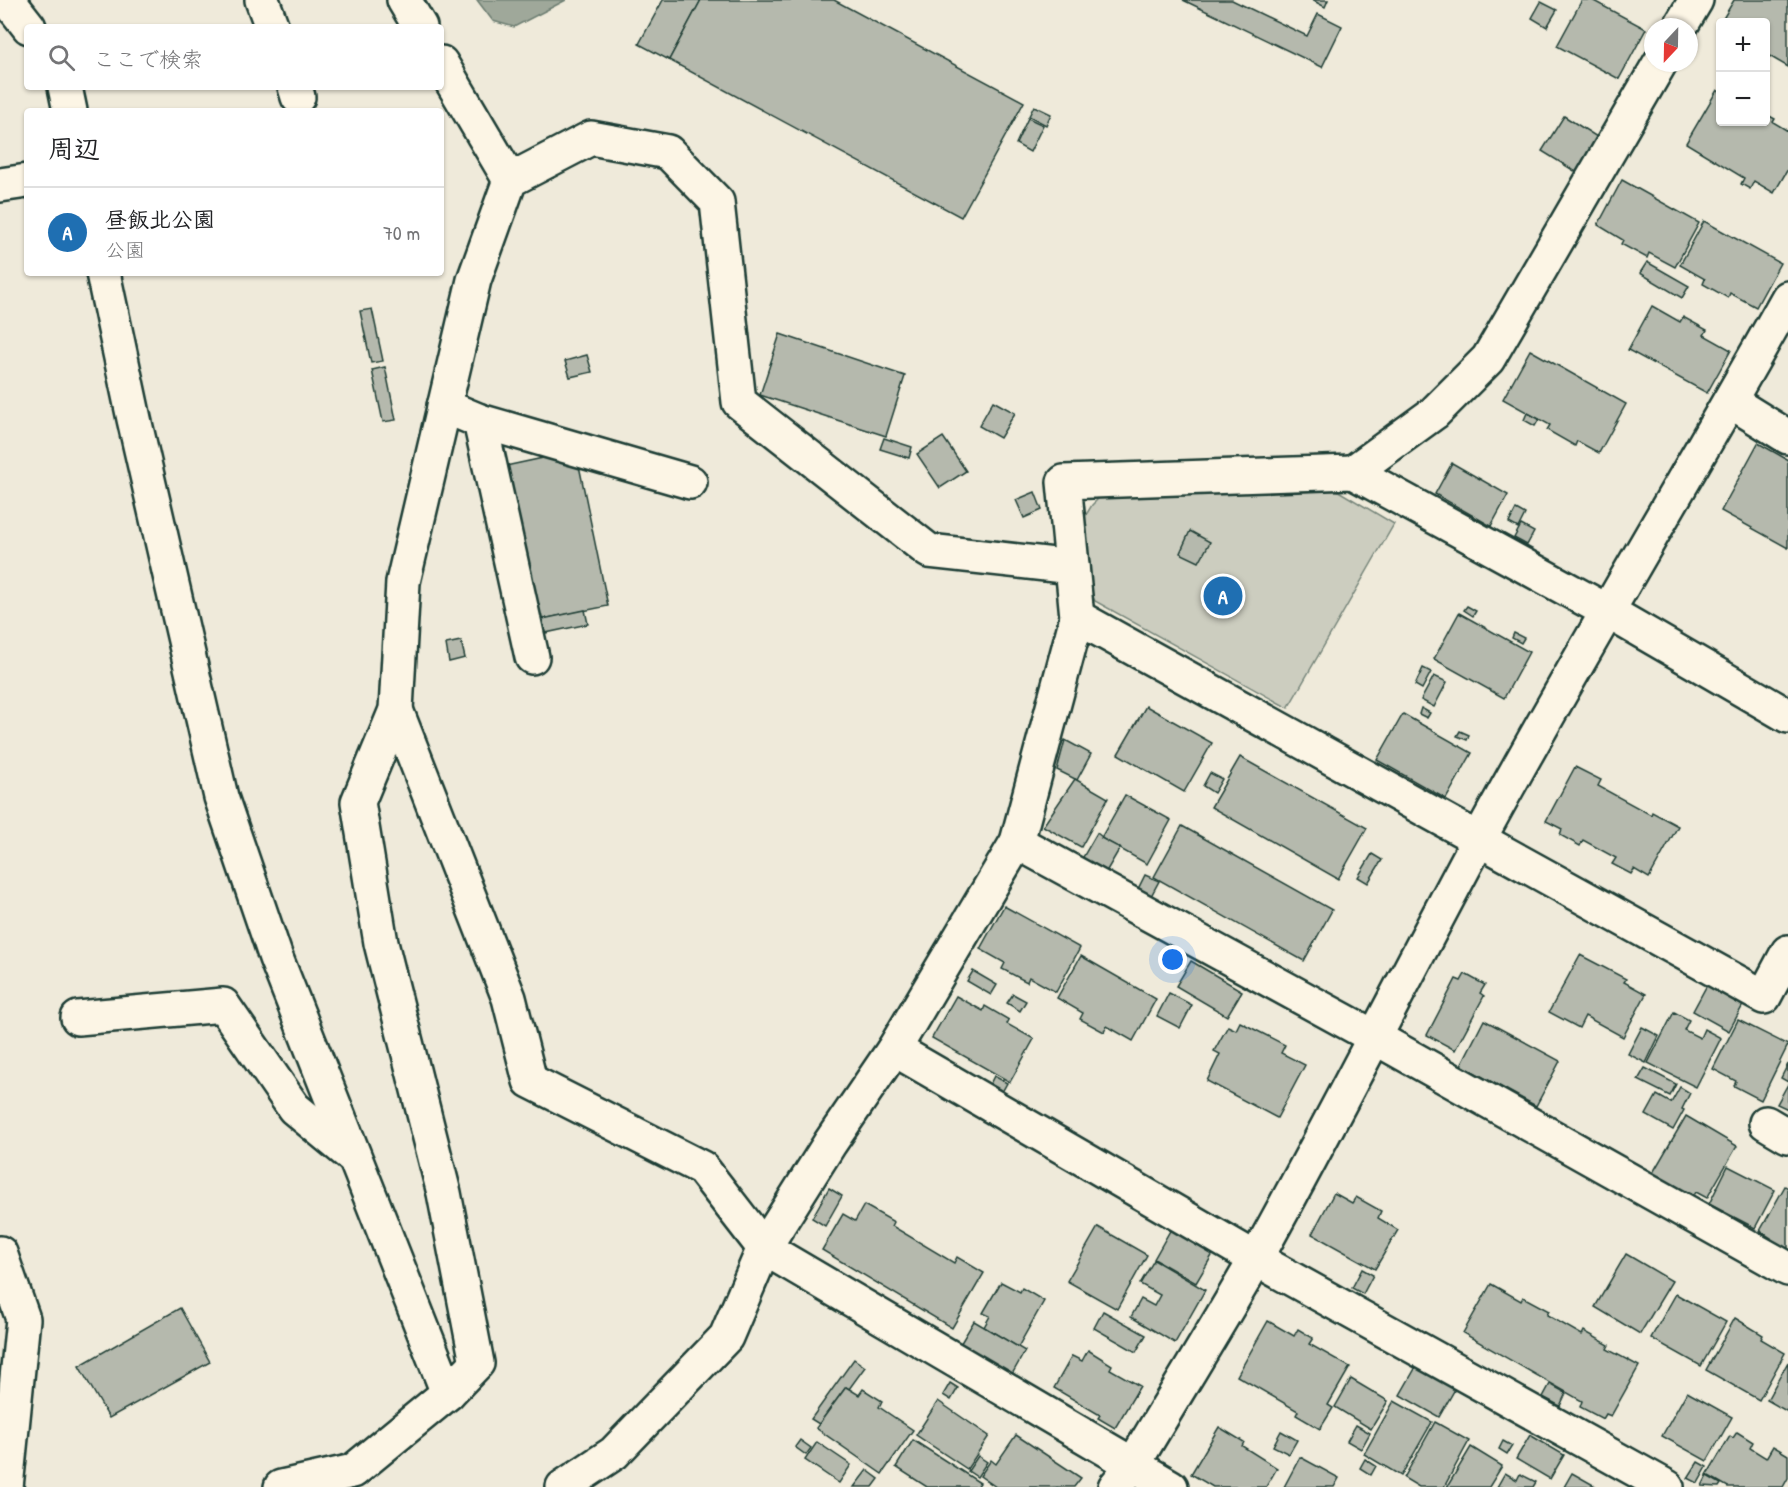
<!DOCTYPE html>
<html lang="ja">
<meta charset="utf-8">
<style>
body{margin:0;font-family:"Patrick Hand","Klee One",sans-serif;background:#f6f6f6;color:#202124}
.controls{position:absolute;right:18px;top:18px;display:grid;overflow:hidden;border-radius:6px;box-shadow:0 2px 4px #0004}
.controls button{width:54px;height:54px;display:grid;place-items:center;padding:0;border:0;border-bottom:2px solid #e0e0e0;background:#fff;color:#202124;font:30px sans-serif}
.compass{position:absolute;left:1644px;top:18px;width:54px;height:54px;border-radius:50%;background:#fff;box-shadow:0 2px 4px #0004;rotate:202deg}
.you{position:absolute;left:1173px;top:960px;width:21px;height:21px;margin:-15px;border:4px solid #fff;border-radius:50%;background:#1a73e8;box-shadow:0 0 0 9px #1a73e833}
.badge{display:grid;place-items:center;width:39px;height:39px;border-radius:50%;background:#1f6fb2;color:#fff;font-size:20px;font-weight:700}
.pin{position:absolute;translate:-50% -50%;border:3px solid #fff;box-shadow:0 2px 6px #0006}
.list{margin:0;padding:0;list-style:none}
h2{display:flex;justify-content:space-between;align-items:center;height:78px;margin:0;padding:0 24px;font-size:26px}
h2 small{font-size:20px;font-weight:400;color:#757577}
.list li{display:grid;grid-template-columns:39px 1fr auto;gap:18px;align-items:center;box-sizing:border-box;height:90px;padding:0 24px;border-top:2px solid #e0e0e0}
.list b{display:block;font-size:22px;white-space:nowrap}
.list p{margin:0;font-size:20px;white-space:nowrap;color:#757577}
.list em{font-size:20px;font-style:normal;color:#757577}
.icon{flex:none;width:33px;height:33px;fill:none;stroke:currentColor;stroke-width:2;stroke-linecap:round;stroke-linejoin:round}
.map{position:relative;flex:none;width:1788px;height:1487px;overflow:hidden}
.search{position:absolute;background:#fff;box-shadow:0 2px 4px #0004;left:24px;top:24px;width:420px;height:66px;display:flex;align-items:center;gap:15px;box-sizing:border-box;padding:0 21px;border-radius:6px;color:#757577;font-size:22px}
.panel{position:absolute;background:#fff;box-shadow:0 2px 4px #0004;left:24px;top:108px;width:420px;height:168px;border-radius:6px}
.map>svg:first-child{display:block}
.green{fill:#cccdbf;stroke:#76857a;stroke-width:1.5}
.water{fill:#9fa89a;stroke:#6c7d71;stroke-width:1.5}
.building{fill:#b5b9ad;stroke:#1f3d34;stroke-width:1.5}
.lines{fill:none;stroke-linecap:round;stroke-linejoin:round}
.minor-casing{stroke:#1f3d34;stroke-width:38}
.minor{stroke:#fcf5e5;stroke-width:33}
</style>
<div class="map">
<svg width="1788" height="1487" viewBox="0 0 1788 1487">
<rect width="100%" height="100%" fill="#efeada"/>
<filter id="ink" filterUnits="userSpaceOnUse"><feTurbulence type="fractalNoise" baseFrequency=".0167" numOctaves="2"/><feDisplacementMap in="SourceGraphic" scale="12" xChannelSelector="R" yChannelSelector="G"/><feConvolveMatrix kernelMatrix="1 2 1 2 8 2 1 2 1" color-interpolation-filters="sRGB"/></filter>
<g filter="url(#ink)">
<!-- green -->
<path class="green" d="M1330,486l64,38 -106,184 -193,-107 -5,-10 -6,-73 8,-13 9,-9z"/>
<!-- water -->
<path class="water" d="M477,0h89l-52,27 -21,-6z"/>
<!-- building -->
<g class="building">
<path d="M663,0h38l-32,60 -30,-16z"/>
<path d="M701,0h133l190,102 -63,115 -292,-157z"/>
<path d="M1183,0h49l75,36 11,-22 24,12 -20,41z"/>
<path d="M1312,0h16l-3,7z"/>
<path d="M1582,0h10l54,29 -27,50 -62,-33z"/>
<path d="M1734,0h54v67l-22,-13v-32h-45z"/>
<path d="M1541,2l16,8 -10,17 -15,-9z"/>
<path d="M1717,90l3,2v30h46v-8l9,5 -2,3 15,9v38l-14,24 -20,-12 -4,8 -9,-5 3,-6 -58,-35z"/>
<path d="M1034,106l17,8 -5,11 -17,-9z"/>
<path d="M1564,116l41,26 -21,35 -42,-26z"/>
<path d="M1028,118l15,7 -13,27 -14,-8z"/>
<path d="M1622,180l77,43 -24,44 -26,-14 -2,5 -26,-14 2,-4 -25,-15z"/>
<path d="M1704,221l76,42 -24,44 -26,-14 -2,5 -25,-14 2,-5 -25,-14z"/>
<path d="M1647,262l42,24 -7,12 -42,-25z"/>
<path d="M1652,306l28,16 3,-5 24,13 -3,5 27,15 -24,43 -79,-43z"/>
<path d="M372,309l11,52 -12,2 -11,-52z"/>
<path d="M780,334l125,42 -19,60 -126,-41z"/>
<path d="M1530,350l96,54 -27,49 -22,-12 -2,5 -28,-16 3,-5 -47,-26z"/>
<path d="M587,355l5,17 -22,5 -5,-16z"/>
<path d="M385,367l11,53 -13,2 -11,-52z"/>
<path d="M993,401l22,12 -15,25 -21,-12z"/>
<path d="M1527,413l12,6 -4,7 -11,-6z"/>
<path d="M943,437l23,34 -26,17 -23,-34z"/>
<path d="M884,438l28,9 -3,11 -29,-9z"/>
<path d="M1758,443l30,17v88l-67,-37z"/>
<path d="M576,451l32,155 -75,15 -32,-154z"/>
<path d="M1452,463l56,32 -17,31 -56,-32z"/>
<path d="M1035,492l7,18 -18,8 -8,-18z"/>
<path d="M1516,509l9,5 -7,14 -9,-5z"/>
<path d="M1521,525l13,7 -7,13 -13,-7z"/>
<path d="M1190,531l20,11 -11,20 -19,-9z"/>
<path d="M1467,606l9,5 -3,5 -9,-6z"/>
<path d="M585,610l3,14 -47,10 -3,-14z"/>
<path d="M1459,613l70,39 -25,46 -70,-39z"/>
<path d="M1514,633l10,5 -3,5 -9,-5z"/>
<path d="M461,641l4,17 -16,4 -3,-18z"/>
<path d="M1423,668l8,4 -9,17 -7,-4z"/>
<path d="M1434,676l13,6 -13,25 -13,-7z"/>
<path d="M1146,706l66,37 -28,49 -66,-38z"/>
<path d="M1421,708l9,5 -3,5 -8,-4z"/>
<path d="M1403,714l69,39 -26,46 -69,-39z"/>
<path d="M1460,731l9,4 -2,5 -10,-4z"/>
<path d="M1065,740l26,14 -14,26 -20,-10z"/>
<path d="M1240,757l127,71 -29,51 -127,-72z"/>
<path d="M1575,767l26,13 -3,6 53,29 1,-3 26,14 -29,52 -15,-9 -3,5 -19,-10 4,-6 -33,-18 -3,6 -20,-11 2,-6 -16,-8z"/>
<path d="M1210,773l12,6 -8,14 -11,-7z"/>
<path d="M1075,779l33,19 -27,49 -38,-21z"/>
<path d="M1125,795l46,25 -24,44 -46,-26z"/>
<path d="M1182,826l150,84 -28,51 -150,-84z"/>
<path d="M1097,833l5,4 -1,1 19,10 -14,24 -24,-13z"/>
<path d="M1372,854l10,6 -14,23 -10,-6z"/>
<path d="M1145,875l14,6 -8,15 -13,-7z"/>
<path d="M1004,906l76,42 -24,44 -27,-15 -2,5 -25,-13 3,-6 -25,-14z"/>
<path d="M1580,955l46,24 -2,3 22,12 -23,43 -38,-21 -6,12 -30,-16z"/>
<path d="M1081,956l75,43 -23,42 -26,-15 -3,6 -24,-13 3,-6 -26,-15z"/>
<path d="M1191,961l51,30 -15,25 -51,-30z"/>
<path d="M973,971l24,14 -6,10 -24,-14z"/>
<path d="M1465,974l20,11 -5,8 4,3 -29,54 -28,-15 29,-56 5,2z"/>
<path d="M1707,985l36,20 -14,26 -36,-20z"/>
<path d="M1169,993l23,12 -12,23 -23,-12z"/>
<path d="M1013,994l13,7 -6,10 -13,-8z"/>
<path d="M956,996l27,15 2,-5 24,14 -2,4 27,15 -24,43 -78,-44z"/>
<path d="M1674,1012l15,8 -5,10 16,8 4,-9 17,9 -25,49 -48,-24z"/>
<path d="M1484,1020l76,41 -24,45 -75,-41z"/>
<path d="M1738,1020l50,25 -27,55 -27,-14 2,-5 -23,-12z"/>
<path d="M1240,1022l45,23 -4,8 24,12 -28,53 -70,-37 13,-27 -6,-3 14,-25 8,4z"/>
<path d="M1642,1027l17,9 -13,27 -18,-9z"/>
<path d="M1788,1064v18l-7,-4z"/>
<path d="M1645,1068l31,16 -6,12 -32,-16z"/>
<path d="M994,1076l13,7 -5,9 -13,-6z"/>
<path d="M1788,1084v25l-11,-5z"/>
<path d="M1680,1087l10,6 -8,16 2,1 -11,20 -27,-15 11,-20 14,8z"/>
<path d="M1686,1116l51,30 -30,52 -11,-6 -4,7 -41,-23z"/>
<path d="M1728,1166l47,24 -20,38 -46,-24z"/>
<path d="M1785,1186l3,2v66l-20,-11 3,-5 -11,-7z"/>
<path d="M829,1188l13,8 -17,30 -13,-8z"/>
<path d="M1334,1193l18,10 4,-6 25,14 -3,7 20,12 -23,39 -63,-35z"/>
<path d="M864,1205l30,17 -2,4 62,37 3,-6 27,16 -32,55 -130,-78 21,-36 12,7z"/>
<path d="M1098,1227l49,28 -30,54 -50,-28z"/>
<path d="M1171,1229l42,25 -17,29 -42,-24z"/>
<path d="M1626,1254l46,27 -32,53 -45,-27z"/>
<path d="M1154,1260l51,30 -30,53 -44,-26 10,-18 13,7 6,-11 -20,-11z"/>
<path d="M1362,1269l11,6 -10,19 -11,-6z"/>
<path d="M1001,1282l19,10 2,-4 22,13 -26,46 -34,-20 6,-11 -7,-3z"/>
<path d="M1491,1284l30,17 2,-4 26,14 -2,4 35,20 2,-4 25,14 -2,4 32,17 -28,50 -5,-2 -3,5 -23,-12 2,-6 -119,-68z"/>
<path d="M1676,1294l50,28 -25,44 -50,-28z"/>
<path d="M180,1308l30,54 -101,56 -30,-52z"/>
<path d="M1103,1311l43,24 -10,17 -42,-24z"/>
<path d="M1735,1318l28,17 -2,4 24,14 -26,47 -53,-30z"/>
<path d="M974,1321l51,30 -14,25 -52,-30z"/>
<path d="M1268,1321l26,15 4,-7 15,9 -4,6 41,23 -22,38 5,3 -13,21 -24,-14 2,-4 -61,-35z"/>
<path d="M1088,1350l24,15 -2,4 30,17 -25,42 -17,-10 2,-3 -46,-27 18,-32 10,5z"/>
<path d="M854,1359l11,8 -16,22 -3,-2 -27,37 -8,-5z"/>
<path d="M1788,1362v50l-21,-12z"/>
<path d="M1416,1367l39,22 -16,28 -39,-22z"/>
<path d="M1351,1379l37,22 -17,28 -36,-22z"/>
<path d="M950,1383l8,5 -7,12 -8,-5z"/>
<path d="M1550,1384l16,9 -6,13 -17,-9z"/>
<path d="M846,1387l13,8 4,-6 19,12 -3,6 34,23 -31,44 -66,-46z"/>
<path d="M1687,1392l45,25 -25,44 -45,-25z"/>
<path d="M938,1401l51,35 -22,33 -51,-34z"/>
<path d="M1394,1401l38,21 -31,54 -37,-22z"/>
<path d="M1435,1422l34,19 -25,46h-25l-15,-9z"/>
<path d="M1356,1425l14,8 -9,16 -14,-8z"/>
<path d="M1219,1427l25,15 -2,4 35,22 -11,19h-53l-22,-13z"/>
<path d="M1281,1431l16,9 -8,14 -16,-8z"/>
<path d="M1737,1432l16,10 -3,6 16,10 7,-12 15,9v23l-5,9h-55l-21,-12 23,-39 3,2z"/>
<path d="M1016,1435l65,43 -7,9h-78l-16,-11 11,-16 5,4z"/>
<path d="M1530,1435l34,20 -14,24 -34,-20z"/>
<path d="M800,1440l11,8 -5,7 -11,-8z"/>
<path d="M913,1440l67,43 -3,4h-50l-31,-20z"/>
<path d="M1503,1441l9,5 -5,8 -8,-5z"/>
<path d="M817,1442l34,23 -12,18 -34,-23z"/>
<path d="M1471,1447l31,19 -13,21h-42z"/>
<path d="M978,1456l9,6 -10,15 -9,-6z"/>
<path d="M1300,1457l39,21 -5,9h-50z"/>
<path d="M1365,1459l11,7 -5,9 -11,-7z"/>
<path d="M1698,1462l9,5 -9,16 -10,-5z"/>
<path d="M867,1470l12,9 -6,8h-19z"/>
<path d="M1505,1473l12,7 3,-6 16,8 -3,5h-36z"/>
<path d="M1572,1473l25,14h-33z"/>
<path d="M1707,1476l14,8 -2,3 -17,-1z"/>
</g>
<g class="lines">
<!-- minor casing -->
<g class="minor-casing">
<g id="minor">
<path d="M8,0l21,27"/>
<path d="M262,0l10,27"/>
<path d="M404,0l16,27"/>
<path d="M1680,27l16,-27"/>
<path d="M441,63l69,117"/>
<path d="M65,87l5,24"/>
<path d="M295,87l3,10"/>
<path d="M0,185l27,-4"/>
<path d="M103,273l31,146 87,378 55,161 172,435"/>
<path d="M1730,401l58,36"/>
<path d="M444,406l36,15 52,236"/>
<path d="M480,421l210,61"/>
<path d="M1353,472l81,-59 54,-54 172,-296"/>
<path d="M1077,617l687,380 24,-45"/>
<path d="M396,710l113,288 21,83 172,87 62,80 407,239"/>
<path d="M1017,842l359,196 412,231"/>
<path d="M78,1018l145,-13 71,103 57,47"/>
<path d="M894,1049l362,210 411,228"/>
<path d="M1766,1123l22,13"/>
<path d="M0,1253l23,66 -17,168"/>
<path d="M281,1487l72,-16 95,-78 29,-30 -33,-170 -63,-250 -23,-141 38,-92 7,-128 71,-302 36,-100 81,-42 77,14 49,50 22,200 190,149 143,16"/>
<path d="M563,1487l51,-34 112,-116 38,-89 66,-105 64,-94 123,-207 60,-225 -13,-135 289,-10 254,139 181,105"/>
<path d="M1115,1487l18,-22c41,-69 84,-138 124,-208 76,-137 147,-278 221,-416 99,-183 208,-361 310,-543"/>
</g>
</g>
<!-- minor -->
<use href="#minor" class="minor"/>
</g>
</g>
</svg>
<div class="controls">
<button>+</button>
<button>−</button>
</div>
<svg class="compass" viewBox="-18 -18 36 36"><path d="M0-13l5 13h-10z" fill="#e53935"/><path d="M0 13l5-13h-10z" fill="#757577"/></svg>
<div class="you"></div>
<div class="pin badge" style="left:1223px;top:596px">A</div>
<div class="search"><svg class="icon" aria-label="search" viewBox="0 0 24 24"><circle cx="10" cy="10" r="6"/><path d="M15 15l6 6"/></svg>ここで検索</div>
<section class="panel">
<h2>周辺<small></small></h2>
<ul class="list">
<li><span class="badge">A</span><div><b>昼飯北公園</b><p>公園</p></div><em>70 m</em></li>
</ul>
</section>
</div>
